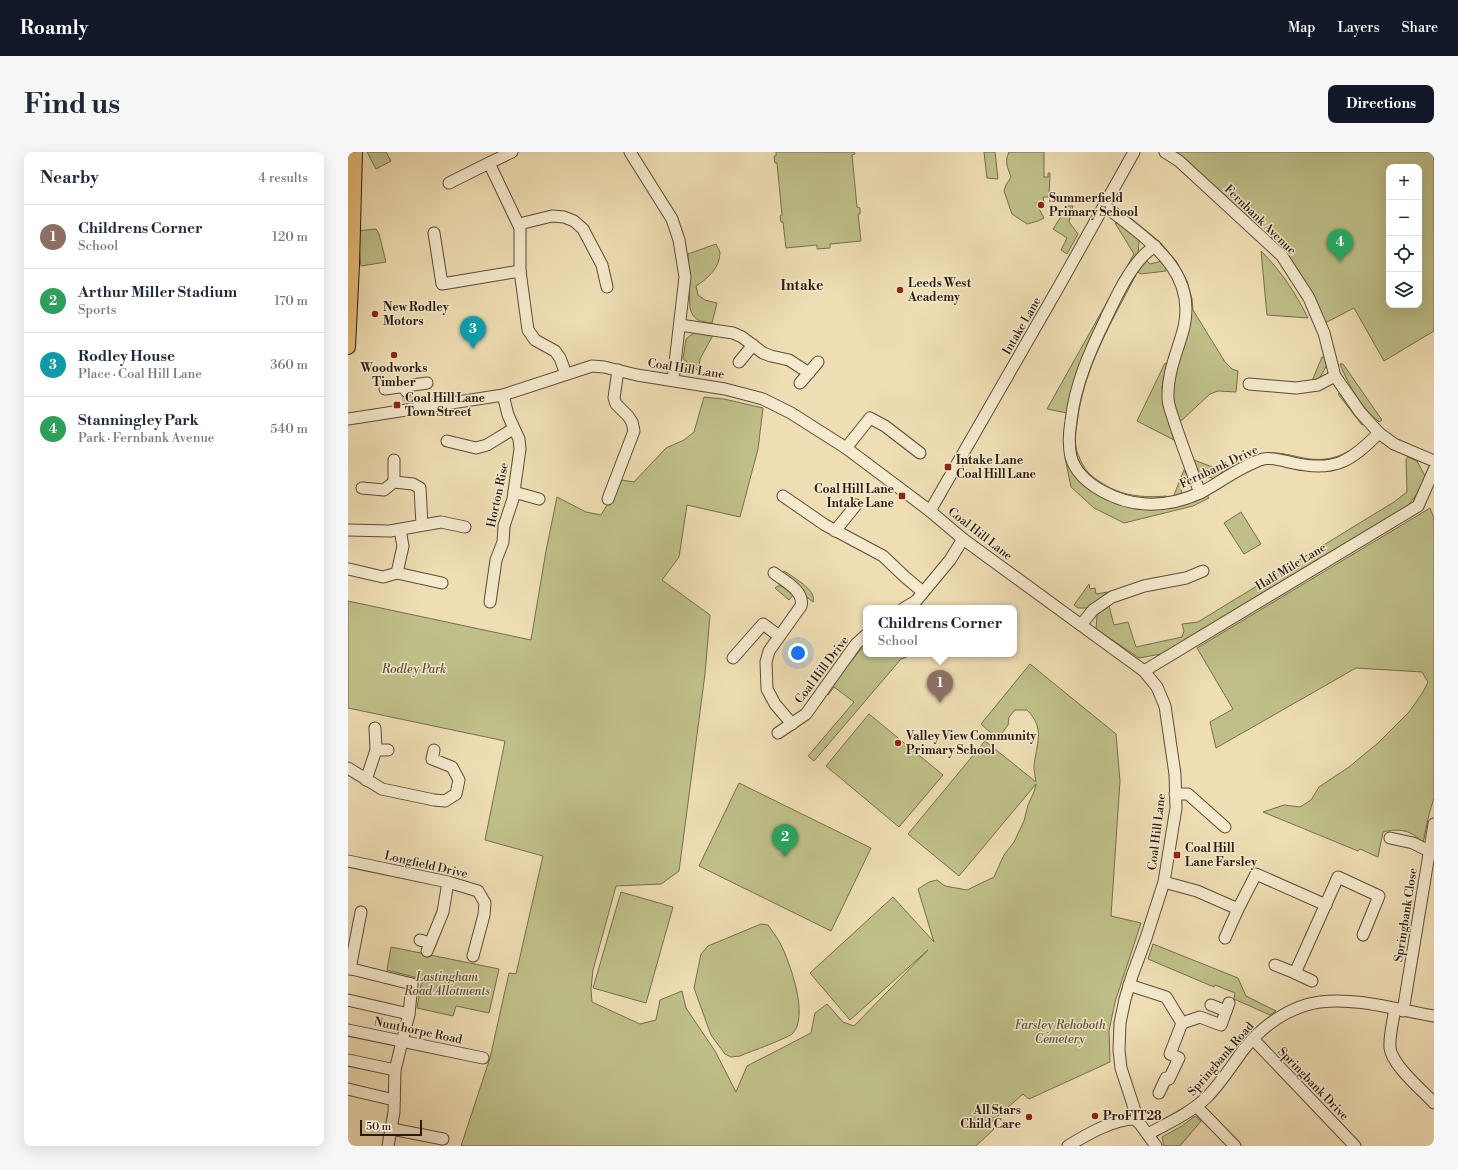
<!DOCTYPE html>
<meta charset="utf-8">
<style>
body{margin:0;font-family:"Libre Bodoni",serif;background:#f6f6f7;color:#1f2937}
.controls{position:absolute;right:12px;top:12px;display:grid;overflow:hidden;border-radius:8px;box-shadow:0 4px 16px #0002}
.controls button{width:36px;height:36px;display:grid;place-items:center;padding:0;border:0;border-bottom:1px solid #e0e1e3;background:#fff;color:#1f2937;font:20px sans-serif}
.scale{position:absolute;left:12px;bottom:10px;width:62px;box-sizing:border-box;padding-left:4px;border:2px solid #2c1a12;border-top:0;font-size:11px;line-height:14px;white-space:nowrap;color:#2c1a12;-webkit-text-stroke:3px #f5eace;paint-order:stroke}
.you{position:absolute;left:450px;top:501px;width:14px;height:14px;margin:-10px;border:3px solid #fff;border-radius:50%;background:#1a73e8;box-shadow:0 0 0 6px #1a73e833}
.badge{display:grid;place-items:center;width:26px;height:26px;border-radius:50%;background:#111827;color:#fff;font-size:13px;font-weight:700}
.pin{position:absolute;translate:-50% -33px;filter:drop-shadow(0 1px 2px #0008)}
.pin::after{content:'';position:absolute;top:21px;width:14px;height:12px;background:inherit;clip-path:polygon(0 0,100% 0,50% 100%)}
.popup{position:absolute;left:515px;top:453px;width:154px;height:52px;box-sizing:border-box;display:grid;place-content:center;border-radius:8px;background:#fff;filter:drop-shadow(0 1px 3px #0005);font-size:13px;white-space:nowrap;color:#747a83}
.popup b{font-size:15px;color:#1f2937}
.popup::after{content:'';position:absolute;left:50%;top:100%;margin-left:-8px;border:8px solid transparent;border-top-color:#fff}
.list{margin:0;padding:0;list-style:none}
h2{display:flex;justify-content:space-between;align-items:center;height:52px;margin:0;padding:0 16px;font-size:17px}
h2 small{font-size:13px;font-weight:400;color:#747a83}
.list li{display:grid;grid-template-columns:26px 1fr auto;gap:12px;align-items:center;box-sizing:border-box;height:64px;padding:0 16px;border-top:1px solid #e0e1e3}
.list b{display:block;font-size:15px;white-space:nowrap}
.list p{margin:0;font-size:13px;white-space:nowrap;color:#747a83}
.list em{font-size:13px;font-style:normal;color:#747a83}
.icon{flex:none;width:22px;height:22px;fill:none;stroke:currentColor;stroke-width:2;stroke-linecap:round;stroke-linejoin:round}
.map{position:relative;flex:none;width:1086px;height:994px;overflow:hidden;border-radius:8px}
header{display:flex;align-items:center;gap:24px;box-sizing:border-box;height:56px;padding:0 20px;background:#111827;color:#fff}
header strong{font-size:19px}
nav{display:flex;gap:22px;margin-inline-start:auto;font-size:14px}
.intro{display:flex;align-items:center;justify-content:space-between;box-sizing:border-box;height:96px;padding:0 24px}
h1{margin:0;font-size:28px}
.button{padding:10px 18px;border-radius:8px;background:#111827;color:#fff;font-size:14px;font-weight:700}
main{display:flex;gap:24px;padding:0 24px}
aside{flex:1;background:#fff;border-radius:8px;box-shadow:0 4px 16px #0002}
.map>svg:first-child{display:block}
.green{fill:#bfc089;stroke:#766d4e;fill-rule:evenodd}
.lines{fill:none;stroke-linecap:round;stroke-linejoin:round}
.minor-tunnel{stroke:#c8b794;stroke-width:11;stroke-dasharray:11 5.5;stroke-linecap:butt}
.minor-casing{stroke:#5d4b3a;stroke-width:13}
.major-casing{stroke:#2c1a12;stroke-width:16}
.minor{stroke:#f5eace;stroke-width:11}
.major{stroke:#e8bf7a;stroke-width:14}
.poi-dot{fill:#8f2418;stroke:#f5eace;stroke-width:1.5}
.labels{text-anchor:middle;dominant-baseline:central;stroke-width:3;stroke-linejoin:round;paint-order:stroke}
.poi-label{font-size:12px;font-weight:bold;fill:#2c1a12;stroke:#f5eace;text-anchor:start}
.street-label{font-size:12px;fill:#2c1a12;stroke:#f5eace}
.park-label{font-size:12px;font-style:italic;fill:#584c36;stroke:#f5eace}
.quarter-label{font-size:14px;font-weight:bold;fill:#2c1a12;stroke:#f5eace}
</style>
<header>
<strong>Roamly</strong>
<nav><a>Map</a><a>Layers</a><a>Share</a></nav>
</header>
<div class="intro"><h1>Find us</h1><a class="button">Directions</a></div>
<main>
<aside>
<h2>Nearby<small>4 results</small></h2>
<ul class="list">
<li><span class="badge" style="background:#8d6e63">1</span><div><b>Childrens Corner</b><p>School</p></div><em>120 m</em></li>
<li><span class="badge" style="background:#2e9e5b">2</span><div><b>Arthur Miller Stadium</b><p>Sports</p></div><em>170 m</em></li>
<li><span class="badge" style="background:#0f9aa8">3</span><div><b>Rodley House</b><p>Place · Coal Hill Lane</p></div><em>360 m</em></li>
<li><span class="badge" style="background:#2e9e5b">4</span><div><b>Stanningley Park</b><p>Park · Fernbank Avenue</p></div><em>540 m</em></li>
</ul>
</aside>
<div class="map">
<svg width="1086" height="994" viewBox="0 0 1086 994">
<rect width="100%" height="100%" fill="#efdeb4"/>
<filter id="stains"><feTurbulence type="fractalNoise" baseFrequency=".005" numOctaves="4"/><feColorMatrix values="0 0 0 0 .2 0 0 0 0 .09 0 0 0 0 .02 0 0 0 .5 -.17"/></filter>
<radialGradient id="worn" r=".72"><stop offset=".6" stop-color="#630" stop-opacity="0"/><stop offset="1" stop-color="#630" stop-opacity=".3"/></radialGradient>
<!-- green -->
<g class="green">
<path d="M19,0h19l5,9 -15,8z"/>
<path d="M428,0h78l1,2 -3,1 5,52 3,1v6h-2l3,27 -31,3v4l-13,1v-4l-31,3 -3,-26h-2l-1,-6 2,-1 -5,-52h-2l-1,-7h2z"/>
<path d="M636,0h11l3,27 -11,-1z"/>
<path d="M661,0h35v25h4v-4h2l-1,24h-6l1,6h-8l8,15 -6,3 -11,3 -15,-10 -8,-23 2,-6 5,-8c-3,-9 -7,-15 -2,-25z"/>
<path d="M825,0h261v179l-50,30 -30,-53 -29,15 -25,-49zM1041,15h30v138h-30z"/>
<path d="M720,54h5l-4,16 9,12 -11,20 -6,-4 6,-12 -14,-9z"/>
<path d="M775,60l37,30 16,19 11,20 5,18 1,11 32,52 7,7 6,2 -2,21 -18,-1 -8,3 -28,26 -4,1 -5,-26 -1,-12 16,-91 -67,-78z"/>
<path d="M767,71h5l19,17 -1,18 -71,155 -20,-4 87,-155z"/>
<path d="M28,77l3,5 7,28 -25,4 -4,-35z"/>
<path d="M368,92c1,3 4,7 4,9 0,15 -13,26 -24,33l2,9 7,5 12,3 -5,20c-12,-1 -19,-3 -22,-15l-2,-54z"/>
<path d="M913,99c20,20 34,41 47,67l-41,-3z"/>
<path d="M798,108l4,4 12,-3 4,5v5l-25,3 -5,-3z"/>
<path d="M786,122l2,1c-25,48 -53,94 -59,149 -2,11 -3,24 3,35 5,12 12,18 22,24 19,13 42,15 64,13v3l-7,1 -35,-4 -22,-9 -18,-16 -6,-9 -6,-18 4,-36 20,-62z"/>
<path d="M347,180l18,3 -13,24 -1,6 2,8 -18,-14 3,-20z"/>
<path d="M974,205h2l3,8 -8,14 -7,2z"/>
<path d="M817,211l2,1 -5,23 3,21 9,32 -37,-19z"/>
<path d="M992,212h3l39,56 -3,2c-19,-16 -30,-36 -39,-58z"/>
<path d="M992,241l24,30 -2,2 -24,-31z"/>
<path d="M356,245l20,2 39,9 -5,41 -18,68 -53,-12 -8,52 -17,23 48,35 -5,59 -26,197 -18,13 -45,2 -23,84 -2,19 1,13 48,22 16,-4 4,-20 22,-9 4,17 29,43 21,41 11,-26 64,-33 4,-20 12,-9 16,18 11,4 74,-76 -78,70 -40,-47 83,-76 41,45 -16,-53 11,-7 8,-2 8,6 22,4 27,-13 10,-22 10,-13 10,-21 4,-16 6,-13 2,-8 -77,92 -51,-42 77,-93 51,41c-1,-5 -2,-11 -2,-16 2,-22 12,-37 -7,-56h-12l-6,7 -1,8 -6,8 -10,1 -11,-10 49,-60 86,70 4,47 -9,135 30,7 -26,79 -6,29 1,31 -81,37 -6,-5 -34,30 5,5 -18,17h-515l29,-88 19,-85 7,1 27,-118 -58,-16 20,-99 -157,-33v-107l183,39 15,-89 11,-54 29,15 15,3 21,-35 12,2 32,-34 18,-8 10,-8z"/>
<path d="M1014,290l2,1 -19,13 -22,7 -45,-7 -50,16 -2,-3c14,-7 27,-15 43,-16 10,-1 20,2 30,4 26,6 42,1 63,-15z"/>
<path d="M719,305l47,45 93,-7 2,3 -16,8 -69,17 -30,-15 -23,-21 -6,-29z"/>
<path d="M1060,305l9,4 8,15c-4,12 -10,23 -20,32l-217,131 -27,15 -22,4 -43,-29 1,-14 12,-9 5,19 14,-3 8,25 46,-10 2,-6 -2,-7 16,-2 196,-120 13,-10 -1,-33z"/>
<path d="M846,308l29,11 -1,2 -8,6 -17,-7 -4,-10z"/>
<path d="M836,318l5,9 -8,12 2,5 -8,2 -1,-3z"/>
<path d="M1082,356l4,10v280l-5,16 -6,29c-11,-13 -24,-15 -40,-11l-5,25 -18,-8 -2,2 -95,-39 21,-7 16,2 11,-7 8,-13 30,-20 29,-24 31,-31 14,-20 5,-10 -6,-10 -66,-4 -140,80 -6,-26 23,-13 -36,-61z"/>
<path d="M893,360l20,32 -17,10 -20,-31z"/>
<path d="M436,419c9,6 33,19 29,31l-32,-26z"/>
<path d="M741,432l1,5 5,-1 1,6 12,-2 -21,16h-9l-4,-3z"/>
<path d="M430,434h7l9,8 -5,6 -14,-12z"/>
<path d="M518,494v8h38l3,3 -6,2 -87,102 -6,-5 46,-54 -20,-15 -6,8 -2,-2 35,-44z"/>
<path d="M521,562l74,61 -44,52 -73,-61z"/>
<path d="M391,631l132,65 -40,83 -132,-65z"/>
<path d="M273,740l52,15 -27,96 -53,-15z"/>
<path d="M413,772l7,1c4,6 9,12 12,18 10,19 29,73 13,90 -4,5 -44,19 -53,23l-9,1 -6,-3 -14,-19 -17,-47 7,-34 7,-8z"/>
<path d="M805,792l85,34 8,18 30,15 -6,4 -36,-16 1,-6 -20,-8 -1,2 -66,-28z"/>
<path d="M43,795l108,22 -10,44 -33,-7 -3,10 -36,-8 5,-29 -35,-9z"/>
<path d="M847,964l6,5 -21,25h-16l-2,-9 20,-11z"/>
</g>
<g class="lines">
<!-- minor-tunnel -->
<path class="minor-tunnel" d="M58,239l2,10"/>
<!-- minor casing -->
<g class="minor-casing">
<g id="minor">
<path d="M282,0l42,67 7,21 6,37 -12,103"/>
<path d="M817,0l14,9 103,95 27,42 15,35 11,43 25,36 19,21 15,11 40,17"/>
<path d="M141,11l23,-11"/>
<path d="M101,31l40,-20 31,65v43l8,59 7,10 20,11 5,7 6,16"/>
<path d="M757,54c39,32 92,62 79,121 -6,24 -17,45 -16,71 0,7 4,16 6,23 8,24 17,48 26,72"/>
<path d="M171,72l33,-8 12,1 10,4 9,8 19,36 5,22"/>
<path d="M86,81l8,51 78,-13"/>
<path d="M807,94c-4,3 -8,6 -12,10 -16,17 -27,41 -37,62 -16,33 -31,66 -35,103 -2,12 -3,23 0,36 8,28 48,46 75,47 19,1 39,-4 56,-12 20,-11 39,-26 61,-33 9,-2 21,2 30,4 42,9 57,-1 86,-30"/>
<path d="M332,173l53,8 9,4 21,16 8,3 18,4 20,13"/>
<path d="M391,210l14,-17"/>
<path d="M452,231l18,-21"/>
<path d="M901,232l47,4 22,-3 17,-9"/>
<path d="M58,234l21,-3"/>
<path d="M37,237l21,-3v5"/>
<path d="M0,267l155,-24 89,-29 12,1 33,8 88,14 38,10 28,14 55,35 84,63 33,28 181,132 13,16 8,19 10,68 1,34 -12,74 -18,56 -14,38 -7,23 -5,24 -1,27 2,18 15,46 -1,5"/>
<path d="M99,289l29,7 11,-3 26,-16"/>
<path d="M498,296l24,-30 15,8 35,27"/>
<path d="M46,330v-22"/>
<path d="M14,336l22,2 10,-8 19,2 7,4 2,37"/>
<path d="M166,340l25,7"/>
<path d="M435,344l42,29 58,31 22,21 18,15"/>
<path d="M260,347l26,-68 -2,-9 -4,-6 -12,-12 -2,-6 4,-28"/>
<path d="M582,359l128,-223 76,-136"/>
<path d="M0,378l42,1 51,-9 24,5"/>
<path d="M487,379l21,-26"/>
<path d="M1,417l34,8 14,-4 45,10"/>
<path d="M49,421l6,-27 -3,-16"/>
<path d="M426,421c10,8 31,18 27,33l-32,45 -3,11 1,27 8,15 17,20"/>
<path d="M142,450l6,-42 7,-18 1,-16 9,-27 7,-50 -1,-10 -11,-24 -5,-20"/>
<path d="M556,456l12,-7 34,-41 13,-21"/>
<path d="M733,473l12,-15 19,-13 32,-11 42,-8 17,-7"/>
<path d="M385,506l30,-34 16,12"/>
<path d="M796,519l274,-165 16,-36"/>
<path d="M430,581l28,-19 50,-70 10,-9"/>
<path d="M28,598h12"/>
<path d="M0,616l34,21 52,11 11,1 11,-7 3,-14 -7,-13 -20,-8 2,-9"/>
<path d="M18,628l10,-30 -1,-22"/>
<path d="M827,642h13l37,33"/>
<path d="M1042,686l23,5 16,8"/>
<path d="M0,709l100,21 30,9 7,12 -1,12 -11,41"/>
<path d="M816,730l33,9 41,18 18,-35 70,31"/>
<path d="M877,786l13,-29"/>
<path d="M72,788l10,3"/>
<path d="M79,799l16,-39 5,-30"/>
<path d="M927,813l20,8"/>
<path d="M0,816l64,16 -3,30 -14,56 -1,42 -6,34"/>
<path d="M2,817l11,-57"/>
<path d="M964,829l-17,-8 43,-96 41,19 -16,39"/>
<path d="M781,833l37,12 16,26 -12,31 9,4 -10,21 -3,-1 -7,15"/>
<path d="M0,848l61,14"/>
<path d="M863,853l15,6"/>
<path d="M1047,857c-2,12 -6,27 -5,39 2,17 32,42 44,55"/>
<path d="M1055,859l31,-187"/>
<path d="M834,871l18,-6 21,8 8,-22"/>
<path d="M0,878l135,28"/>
<path d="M905,887l102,107"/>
<path d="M0,908l47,10"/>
<path d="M0,937l46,11"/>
<path d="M849,955l38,39"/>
<path d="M44,977l51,10"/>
<path d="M800,982c20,-11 43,-21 59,-37 14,-14 25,-32 37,-48 18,-23 46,-43 76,-47 37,-5 77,8 114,14"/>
<path d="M720,994c18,-11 45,-27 67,-27l5,5 16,22"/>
</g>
</g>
<!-- major casing -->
<g class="major-casing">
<path id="major" d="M0,195l4,-82 3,-113"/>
</g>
<!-- minor -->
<use href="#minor" class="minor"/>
<!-- major -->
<use href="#major" class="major"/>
</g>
<!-- markers -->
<g class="poi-dot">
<circle cx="693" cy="53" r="4"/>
<circle cx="552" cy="138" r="4"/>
<circle cx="27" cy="162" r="4"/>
<circle cx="46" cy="203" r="4"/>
<rect x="45" y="249" width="8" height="8" rx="2"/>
<rect x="596" y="311" width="8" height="8" rx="2"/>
<rect x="550" y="340" width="8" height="8" rx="2"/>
<circle cx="550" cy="591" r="4"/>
<rect x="825" y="699" width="8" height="8" rx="2"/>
<circle cx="747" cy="964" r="4"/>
<circle cx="681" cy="965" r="4"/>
</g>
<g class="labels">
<!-- poi labels -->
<g class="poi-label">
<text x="701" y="46">Summerfield<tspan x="701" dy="14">Primary School</tspan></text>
<text x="560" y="131">Leeds West<tspan x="560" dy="14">Academy</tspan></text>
<text x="35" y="155">New Rodley<tspan x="35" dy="14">Motors</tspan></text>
<text x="46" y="216" text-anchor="middle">Woodworks<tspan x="46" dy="14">Timber</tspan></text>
<text x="57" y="246">Coal Hill Lane<tspan x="57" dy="14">Town Street</tspan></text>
<text x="608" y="308">Intake Lane<tspan x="608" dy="14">Coal Hill Lane</tspan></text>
<text x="546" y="337" text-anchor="end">Coal Hill Lane<tspan x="546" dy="14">Intake Lane</tspan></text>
<text x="558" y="584">Valley View Community<tspan x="558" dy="14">Primary School</tspan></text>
<text x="837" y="696">Coal Hill<tspan x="837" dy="14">Lane Farsley</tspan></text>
<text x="673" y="958" text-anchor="end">All Stars<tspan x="673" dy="14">Child Care</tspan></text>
<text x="755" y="964">ProFIT28</text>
</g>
<!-- street labels -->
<g class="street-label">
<text transform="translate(912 68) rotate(44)">Fernbank Avenue</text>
<text transform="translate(674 174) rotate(-60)">Intake Lane</text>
<text transform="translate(338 217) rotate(9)">Coal Hill Lane</text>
<text transform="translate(871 315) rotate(-25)">Fernbank Drive</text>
<text transform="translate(150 343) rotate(-78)">Horton Rise</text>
<text transform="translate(632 382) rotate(38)">Coal Hill Lane</text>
<text transform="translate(943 415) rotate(-31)">Half Mile Lane</text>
<text transform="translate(474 518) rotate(-53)">Coal Hill Drive</text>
<text transform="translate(809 680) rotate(-83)">Coal Hill Lane</text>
<text transform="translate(78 713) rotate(13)">Longfield Drive</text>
<text transform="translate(1058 763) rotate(-81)">Springbank Close</text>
<text transform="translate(70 879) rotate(12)">Nunthorpe Road</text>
<text transform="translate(873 907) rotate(-49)">Springbank Road</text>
<text transform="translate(965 932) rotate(46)">Springbank Drive</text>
</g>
<!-- park labels -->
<g class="park-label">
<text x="66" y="517">Rodley Park</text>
<text x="99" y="825">Lastingham<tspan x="99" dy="14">Road Allotments</tspan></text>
<text x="712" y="873">Farsley Rehoboth<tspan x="712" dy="14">Cemetery</tspan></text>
</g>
<!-- quarter labels -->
<g class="quarter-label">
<text x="454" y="134">Intake</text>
</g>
</g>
<rect width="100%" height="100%" filter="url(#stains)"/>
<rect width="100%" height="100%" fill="url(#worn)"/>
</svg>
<div class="controls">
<button>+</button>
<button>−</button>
<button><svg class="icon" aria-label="locate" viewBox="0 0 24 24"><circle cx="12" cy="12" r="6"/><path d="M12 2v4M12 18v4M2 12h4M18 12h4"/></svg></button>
<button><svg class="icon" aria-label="layers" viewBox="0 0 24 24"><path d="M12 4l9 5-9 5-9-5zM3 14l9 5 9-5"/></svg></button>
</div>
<div class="scale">50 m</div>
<div class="you"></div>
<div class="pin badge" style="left:592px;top:551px;background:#8d6e63">1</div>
<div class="popup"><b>Childrens Corner</b>School</div>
<div class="pin badge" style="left:437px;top:705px;background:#2e9e5b">2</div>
<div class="pin badge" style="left:125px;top:197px;background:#0f9aa8">3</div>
<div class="pin badge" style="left:992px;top:110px;background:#2e9e5b">4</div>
</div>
</main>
